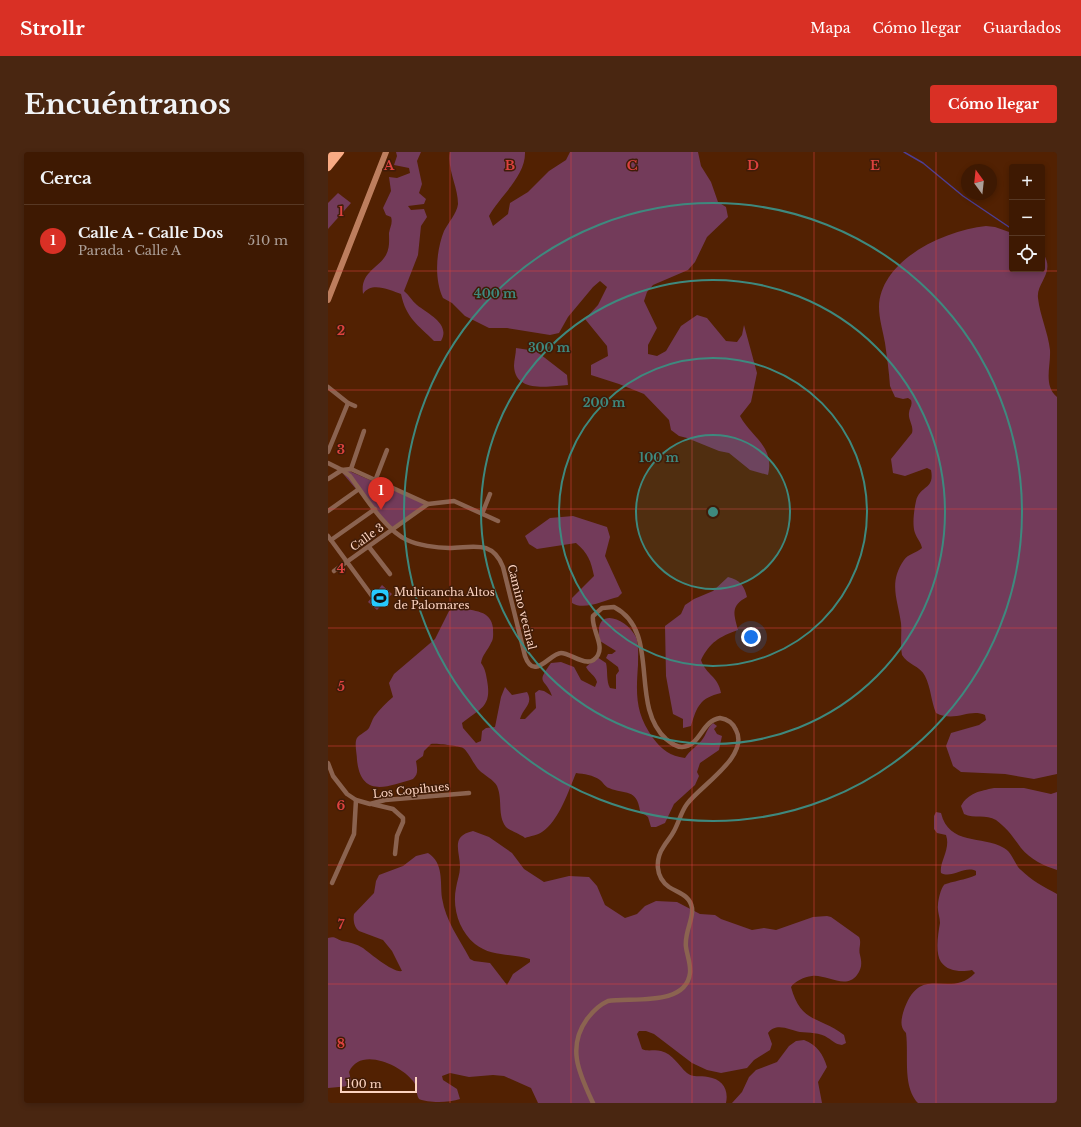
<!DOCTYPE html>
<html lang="es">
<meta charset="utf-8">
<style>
body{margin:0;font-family:"Libre Baskerville",serif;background:#492611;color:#f1f3f6}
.controls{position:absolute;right:12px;top:12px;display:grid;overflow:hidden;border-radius:4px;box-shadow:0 2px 6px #0003}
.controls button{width:36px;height:36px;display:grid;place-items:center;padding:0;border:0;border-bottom:1px solid #573824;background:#3e1902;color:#f1f3f6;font:20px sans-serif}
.compass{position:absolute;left:633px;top:12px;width:36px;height:36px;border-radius:50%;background:#3e1902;box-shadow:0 2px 6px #0003;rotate:345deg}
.scale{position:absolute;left:12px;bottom:10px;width:77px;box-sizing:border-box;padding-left:4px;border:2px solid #fcd3c0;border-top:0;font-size:11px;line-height:14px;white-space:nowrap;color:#fcd3c0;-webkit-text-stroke:3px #401c08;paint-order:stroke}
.you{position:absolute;left:423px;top:485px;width:14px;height:14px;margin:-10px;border:3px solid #fff;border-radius:50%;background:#1a73e8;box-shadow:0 0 0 6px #1a73e833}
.badge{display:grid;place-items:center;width:26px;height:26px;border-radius:50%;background:#d93025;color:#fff;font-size:13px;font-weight:700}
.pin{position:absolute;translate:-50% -33px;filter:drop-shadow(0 1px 2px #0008)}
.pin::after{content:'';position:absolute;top:21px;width:14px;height:12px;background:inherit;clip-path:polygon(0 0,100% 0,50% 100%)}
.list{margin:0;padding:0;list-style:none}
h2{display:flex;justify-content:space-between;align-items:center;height:52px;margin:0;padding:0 16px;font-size:17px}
h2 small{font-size:13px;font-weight:400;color:#ada099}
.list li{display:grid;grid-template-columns:26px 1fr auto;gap:12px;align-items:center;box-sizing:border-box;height:72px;padding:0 16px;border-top:1px solid #573824}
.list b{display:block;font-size:15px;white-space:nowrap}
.list p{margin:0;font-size:13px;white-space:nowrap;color:#ada099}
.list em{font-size:13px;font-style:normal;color:#ada099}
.icon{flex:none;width:22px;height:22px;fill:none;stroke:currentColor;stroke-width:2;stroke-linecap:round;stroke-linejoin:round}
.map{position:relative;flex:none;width:729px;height:951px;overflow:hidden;border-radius:4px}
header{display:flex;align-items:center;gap:24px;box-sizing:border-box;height:56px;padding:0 20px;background:#d93025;color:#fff}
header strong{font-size:19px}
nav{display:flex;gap:22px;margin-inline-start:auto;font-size:14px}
.intro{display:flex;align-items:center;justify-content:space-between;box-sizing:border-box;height:96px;padding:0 24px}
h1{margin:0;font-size:28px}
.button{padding:10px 18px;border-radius:4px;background:#d93025;color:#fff;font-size:14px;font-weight:700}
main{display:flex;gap:24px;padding:0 24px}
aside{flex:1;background:#3e1902;border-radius:4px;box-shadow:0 2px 6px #0003}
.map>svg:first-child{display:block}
.green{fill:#733b5a}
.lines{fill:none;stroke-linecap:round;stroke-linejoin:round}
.stream{stroke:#4d3e93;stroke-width:1.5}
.street{stroke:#8b6350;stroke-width:4.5}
.secondary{stroke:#bd7e5e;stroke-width:6}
.highway{stroke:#f9ab84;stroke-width:8}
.grid{fill:none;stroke:#dc423f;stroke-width:1;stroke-opacity:0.55}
.ring{fill:none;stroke:#3e897e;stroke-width:2}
.labels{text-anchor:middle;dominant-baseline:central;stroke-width:3;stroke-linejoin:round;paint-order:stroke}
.street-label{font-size:11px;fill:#fcd3c0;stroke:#401c08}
.poi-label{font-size:11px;fill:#fcd3c0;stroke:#401c08;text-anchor:start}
.grid-label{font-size:13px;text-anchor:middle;font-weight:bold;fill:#dc423f;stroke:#401c08;stroke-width:3;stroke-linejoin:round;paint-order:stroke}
.centre{fill:#3e897e;stroke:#401c08;stroke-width:2}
.ring-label{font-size:12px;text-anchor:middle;font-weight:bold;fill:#3e897e;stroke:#401c08;stroke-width:3;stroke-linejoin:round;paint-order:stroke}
</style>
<header>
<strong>Strollr</strong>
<nav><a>Mapa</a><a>Cómo llegar</a><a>Guardados</a></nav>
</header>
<div class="intro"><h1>Encuéntranos</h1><a class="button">Cómo llegar</a></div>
<main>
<aside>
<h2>Cerca<small></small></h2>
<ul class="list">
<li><span class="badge">1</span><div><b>Calle A - Calle Dos</b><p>Parada · Calle A</p></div><em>510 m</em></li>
</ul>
</aside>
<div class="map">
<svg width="729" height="951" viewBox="0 0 729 951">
<rect width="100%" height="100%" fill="#522102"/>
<!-- green -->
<g class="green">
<path d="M68,0h25l-4,9 5,23 -3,9 7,6 -2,5 -16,2 3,4 13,-1 3,8 -6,9 -3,29 -14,36c5,4 8,10 13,14 11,9 34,19 24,36h-7c-16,-16 -28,-23 -33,-47 -11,-4 -30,-13 -38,0 -3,-22 15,-25 23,-39 4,-8 3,-14 3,-22 1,-6 4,-10 2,-16l-5,-2 -3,-7 8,-17 -2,-14 8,1 13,-5 -1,-5 -15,-3 3,-9z"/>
<path d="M122,0h75c1,24 -25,44 -36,64l4,10 15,-12 2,-11 18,-11 21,-21 17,-11 4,-8h128l3,14 10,16 7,20 8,5 2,10 -21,20 -12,25 -7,8 -35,15 -6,7 -3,9 13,27 -9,17v9l9,2 9,-5 15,-25 16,-11 10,3 19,23 11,1 5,-7 2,-10 13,48 -6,29 -11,14c11,21 35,30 28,59l-18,-5 -21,-17 -10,-2 -32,-13 -8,-2 -8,-6 -2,-10 -25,-26 -25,-10 -28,-9v-10l17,-9 -1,-10 -22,-27 13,-14 9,-18 -7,-6 -7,6 -25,30 -9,16 -9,2 -43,-7h-18l-24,-12 -13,-13 -9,-5c-9,-19 -7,-47 1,-67 4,-8 13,-18 14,-27 0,-18 -11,-34 -8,-52z"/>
<path d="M10,41l13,10 -23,26v-26z"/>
<path d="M658,74l9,1 17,6v36h30v-17c15,20 -6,30 -4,46 2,18 10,34 12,52 1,16 -7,35 7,47v377l-23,5 -29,-5 -44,-2 -8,-6 -7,-20 5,-13 28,-8 7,-5 -1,-5c-16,-7 -30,8 -49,-2 -5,-12 -5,-25 -11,-37 -5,-10 -18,-12 -23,-21 -2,-11 0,-21 -1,-32 -3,-23 -13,-40 3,-63 4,-6 12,-7 18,-12 -1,-6 -5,-9 -7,-15 -3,-8 -1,-23 1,-32 4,-16 19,-11 15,-31l-4,-2 -22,8 -12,-3 -2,-14 21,-26c2,-7 -4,-13 -3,-20 0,-5 4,-7 2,-13l-3,-2 -5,1 -8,-2 -5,-11c-1,-14 -3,-29 -5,-43 -2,-12 -6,-24 -6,-36 1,-47 66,-77 107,-81z"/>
<path d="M188,196l20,3 31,24 1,10c-17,1 -53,9 -54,-19 0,-6 2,-12 2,-18z"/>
<path d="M11,317l8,1 78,34 -35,25z"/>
<path d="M245,364l34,11 3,10 -5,19 17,37 -4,4c-13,3 -34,14 -46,6v-5l22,-22c-3,-15 -6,-23 -18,-33l-39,6 -8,-5 -4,-8 25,-18z"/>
<path d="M400,425c12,3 16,8 19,20 -17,9 -13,17 -9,33 -19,7 -28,12 -37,30 5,15 17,16 20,33 -21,5 -24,13 -30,33l-8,2v-9l-10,-5 -7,-38 -1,-50 16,-12 4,-9 9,-6 19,-8z"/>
<path d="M54,433l10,9 -15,16 -9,-8z"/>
<path d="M131,456c15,3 32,2 34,20 0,5 1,11 -2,15 -3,7 -9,12 -10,20 4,5 5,11 6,17 5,27 -6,28 -25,43l1,5 13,15 5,-2 1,-10 4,-3 9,-1 6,-30 4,-10 7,8 15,-3c7,12 -4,16 -7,27h5l11,-11 -1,-15 4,-3 5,1 8,5c-7,-19 -17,-11 -1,-33l10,-1 13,5 7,13 14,7 2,-5c-2,-7 -8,-9 -11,-15l11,-10 9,6c2,8 0,18 4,25l6,1v-14l3,-4 -1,-4 -12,-9 2,-4h4l4,-3 -16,-10c-8,-36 26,-24 36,-4 3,8 2,19 2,28 -2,29 -3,48 15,73 9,12 17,18 32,20 5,-8 11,-11 17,-18 4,-5 5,-12 11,-17l4,3 -3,3 3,5 5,2 -3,14 -19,13 -3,9 2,4 -4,9 -21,19 -9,19 -9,4h-5l-3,-10 -8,-6c-3,-23 -15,-16 -31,-23 -4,-1 -6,-6 -9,-8 -7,-5 -16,-6 -24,-7 -7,17 -17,48 -34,59 -4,3 -12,4 -17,6 -5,-4 -15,-7 -19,-11 -9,-12 -3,-27 -9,-41 -3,-6 -13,-11 -18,-16 -5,-5 -11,-19 -16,-22 -4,-2 -28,-5 -32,-4l-7,7 -1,5 -7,5c1,7 3,13 -3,18 -26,8 -52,19 -56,-19 0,-6 -3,-17 0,-22 3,-4 9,-6 12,-10 2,-4 3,-8 5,-11 6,-8 12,-14 19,-20l-4,-14 5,-9 41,-35 14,-28z"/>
<path d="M666,636h30l27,6 6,-2v78c-13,-4 -27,-11 -36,-22 -8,-11 -14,-20 -25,-28 -10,-6 -22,-1 -32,-6l-3,-8c7,-13 19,-15 33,-18z"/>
<path d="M608,660l5,1c8,33 41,22 63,35 9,5 10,16 17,22 10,10 23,17 36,24v209h-139c-16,-17 -9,-48 -12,-70 -6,-6 -5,-12 -3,-20 17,-53 45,-12 72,-40l-3,-3c-10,2 -24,2 -31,-8 -6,-9 -3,-28 -1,-39 0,-6 -3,-12 -2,-18 0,-5 3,-17 6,-20 1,-2 25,-6 32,-10v-4c-11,-6 -24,8 -35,2 -2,-11 10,-24 5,-38l-9,-2 -3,-4v-13z"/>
<path d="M145,679l16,6 23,16 12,16 20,13 25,-6 20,1 8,9 8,19 20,13 12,-4 8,-8 11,-5 21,1 23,12 15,1 6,4 31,11 12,-2 12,2 37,-13 14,-1 4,1 28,20c3,6 -1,11 1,18 2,8 2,13 -3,20 -11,15 -31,-1 -45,1 -8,1 -17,5 -21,11 10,37 29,29 53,48l2,8 -4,2c-7,-1 -9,-4 -14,-7 -8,-6 -19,-5 -28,-6 -10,-2 -24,-10 -32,1l4,11 -2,6 -16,10 -7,8 -26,5 -14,-3 -15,-7 -38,-29 -8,-3h-7l-2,3 5,15c6,3 12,0 19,2 12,3 17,14 26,22 6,5 13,2 21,4 14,2 21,12 18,26h-188l-7,-15 -27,-12 -11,-1 -24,2 -19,-4 -8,3 1,4 14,9 3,10c-11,4 -32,4 -41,0 -4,-7 -1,-12 -6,-18 -12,-16 -53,-35 -64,-9l3,12 -2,2 -22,2v-150c7,-2 8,1 14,3 8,1 14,3 21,7 8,6 30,25 39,23l-10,-20 -9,-11 -24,-9c-5,-4 -6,-11 -5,-17l20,-21 2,-12 3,-6 24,-9 13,-10 12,-3c16,10 12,29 14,45 4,24 17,40 28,61l4,2 16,2 17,22 6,-11 17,-12v-3c-19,-6 -39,-2 -55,-15 -16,-13 -23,-36 -19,-56 1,-7 4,-14 4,-21 0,-16 -10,-31 13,-36z"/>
<path d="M476,888c13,5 19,14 23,27l-9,15 4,21h-90l10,-11 7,-15 7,-7 21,-8 12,-16 7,-5z"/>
</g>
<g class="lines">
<!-- stream -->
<path class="stream" d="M576,0l19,11 40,33 49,33"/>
<!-- street -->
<g class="street">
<path d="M0,235l20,16 7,3"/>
<path d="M0,300l20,-49"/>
<path d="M0,311l14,7 8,6c14,19 35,54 57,64 11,5 29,8 42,8 23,0 43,-9 54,19l22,89c9,26 25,-3 36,-3 11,0 28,18 37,2 6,-11 -7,-27 -5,-39l9,-8 12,-1c48,25 14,97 52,132 5,4 10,8 16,8 19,-1 19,-26 38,-29 7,1 13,5 16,12 14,26 -36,56 -49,74 -6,8 -8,18 -13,27 -3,6 -7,10 -10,15 -9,13 -9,31 5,41 9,6 21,8 23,21 2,10 -8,25 -6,39 1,8 5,17 4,26 -4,34 -59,24 -82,28 -9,4 -15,10 -21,18 -21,29 -7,56 6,84"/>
<path d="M23,317l13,-38"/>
<path d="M14,318l9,-1 77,35"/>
<path d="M0,327l14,-9"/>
<path d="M47,329l12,-31"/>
<path d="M0,359l31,-22"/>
<path d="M154,362l8,-20"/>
<path d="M0,384l44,60"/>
<path d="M3,388l44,-31"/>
<path d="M41,395l21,27"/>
<path d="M6,419l94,-67 26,-3 44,20"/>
<path d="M0,611l5,13 14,18 9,6 14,4 15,-4 84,-7"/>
<path d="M44,652l21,5 10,9v4l-6,14 -2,18"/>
<path d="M4,731l22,-49 2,-34"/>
</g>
<!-- secondary -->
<path class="secondary" d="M0,148l58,-148"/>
<!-- highway -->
<g class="highway">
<path d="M0,5l4,-5"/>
<path d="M0,15l12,-15"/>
</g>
</g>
<!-- grid -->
<path class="grid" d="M122,0v951M243,0v951M364,0v951M486,0v951M608,0v951M0,119h729M0,238h729M0,357h729M0,476h729M0,594h729M0,713h729M0,832h729"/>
<!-- distance rings -->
<circle cx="385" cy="360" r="77" fill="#3e897e" fill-opacity=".12"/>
<g class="ring">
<circle cx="385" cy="360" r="77"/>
<circle cx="385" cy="360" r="154"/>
<circle cx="385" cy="360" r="232"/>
<circle cx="385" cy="360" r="309"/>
</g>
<!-- icons -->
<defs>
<g id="stadium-square" transform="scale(1)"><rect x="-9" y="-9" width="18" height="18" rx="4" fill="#26c9fe" stroke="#401c08"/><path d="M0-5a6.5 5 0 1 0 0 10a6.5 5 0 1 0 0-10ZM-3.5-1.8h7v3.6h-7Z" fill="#111"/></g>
</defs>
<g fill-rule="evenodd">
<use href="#stadium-square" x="52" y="446"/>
</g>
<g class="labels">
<!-- street labels -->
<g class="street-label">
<text transform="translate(39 385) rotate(-36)">Calle 3</text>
<text transform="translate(194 455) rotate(76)">Camino vecinal</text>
<text transform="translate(83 638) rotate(-6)">Los Copihues</text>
</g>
<!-- poi labels -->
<g class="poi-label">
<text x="66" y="440">Multicancha Altos<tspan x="66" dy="13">de Palomares</tspan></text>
</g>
</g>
<g class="grid-label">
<text x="61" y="18">A</text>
<text x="182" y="18">B</text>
<text x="304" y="18">C</text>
<text x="425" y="18">D</text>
<text x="547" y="18">E</text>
<text x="13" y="64">1</text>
<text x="13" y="183">2</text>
<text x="13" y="302">3</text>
<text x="13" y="421">4</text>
<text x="13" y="539">5</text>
<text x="13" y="658">6</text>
<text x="13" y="777">7</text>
<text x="13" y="896">8</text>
</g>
<circle cx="385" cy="360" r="6" class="centre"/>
<g class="ring-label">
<text x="167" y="146">400 m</text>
<text x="221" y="200">300 m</text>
<text x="276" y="255">200 m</text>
<text x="331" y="310">100 m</text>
</g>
</svg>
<div class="controls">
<button>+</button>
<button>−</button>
<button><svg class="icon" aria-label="locate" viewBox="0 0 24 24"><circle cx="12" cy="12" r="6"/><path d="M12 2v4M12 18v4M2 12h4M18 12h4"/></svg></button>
</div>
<svg class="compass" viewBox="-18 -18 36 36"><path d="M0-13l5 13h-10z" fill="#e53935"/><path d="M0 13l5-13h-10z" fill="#ada099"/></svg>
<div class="scale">100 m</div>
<div class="you"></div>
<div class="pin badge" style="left:53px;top:358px">1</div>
</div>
</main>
